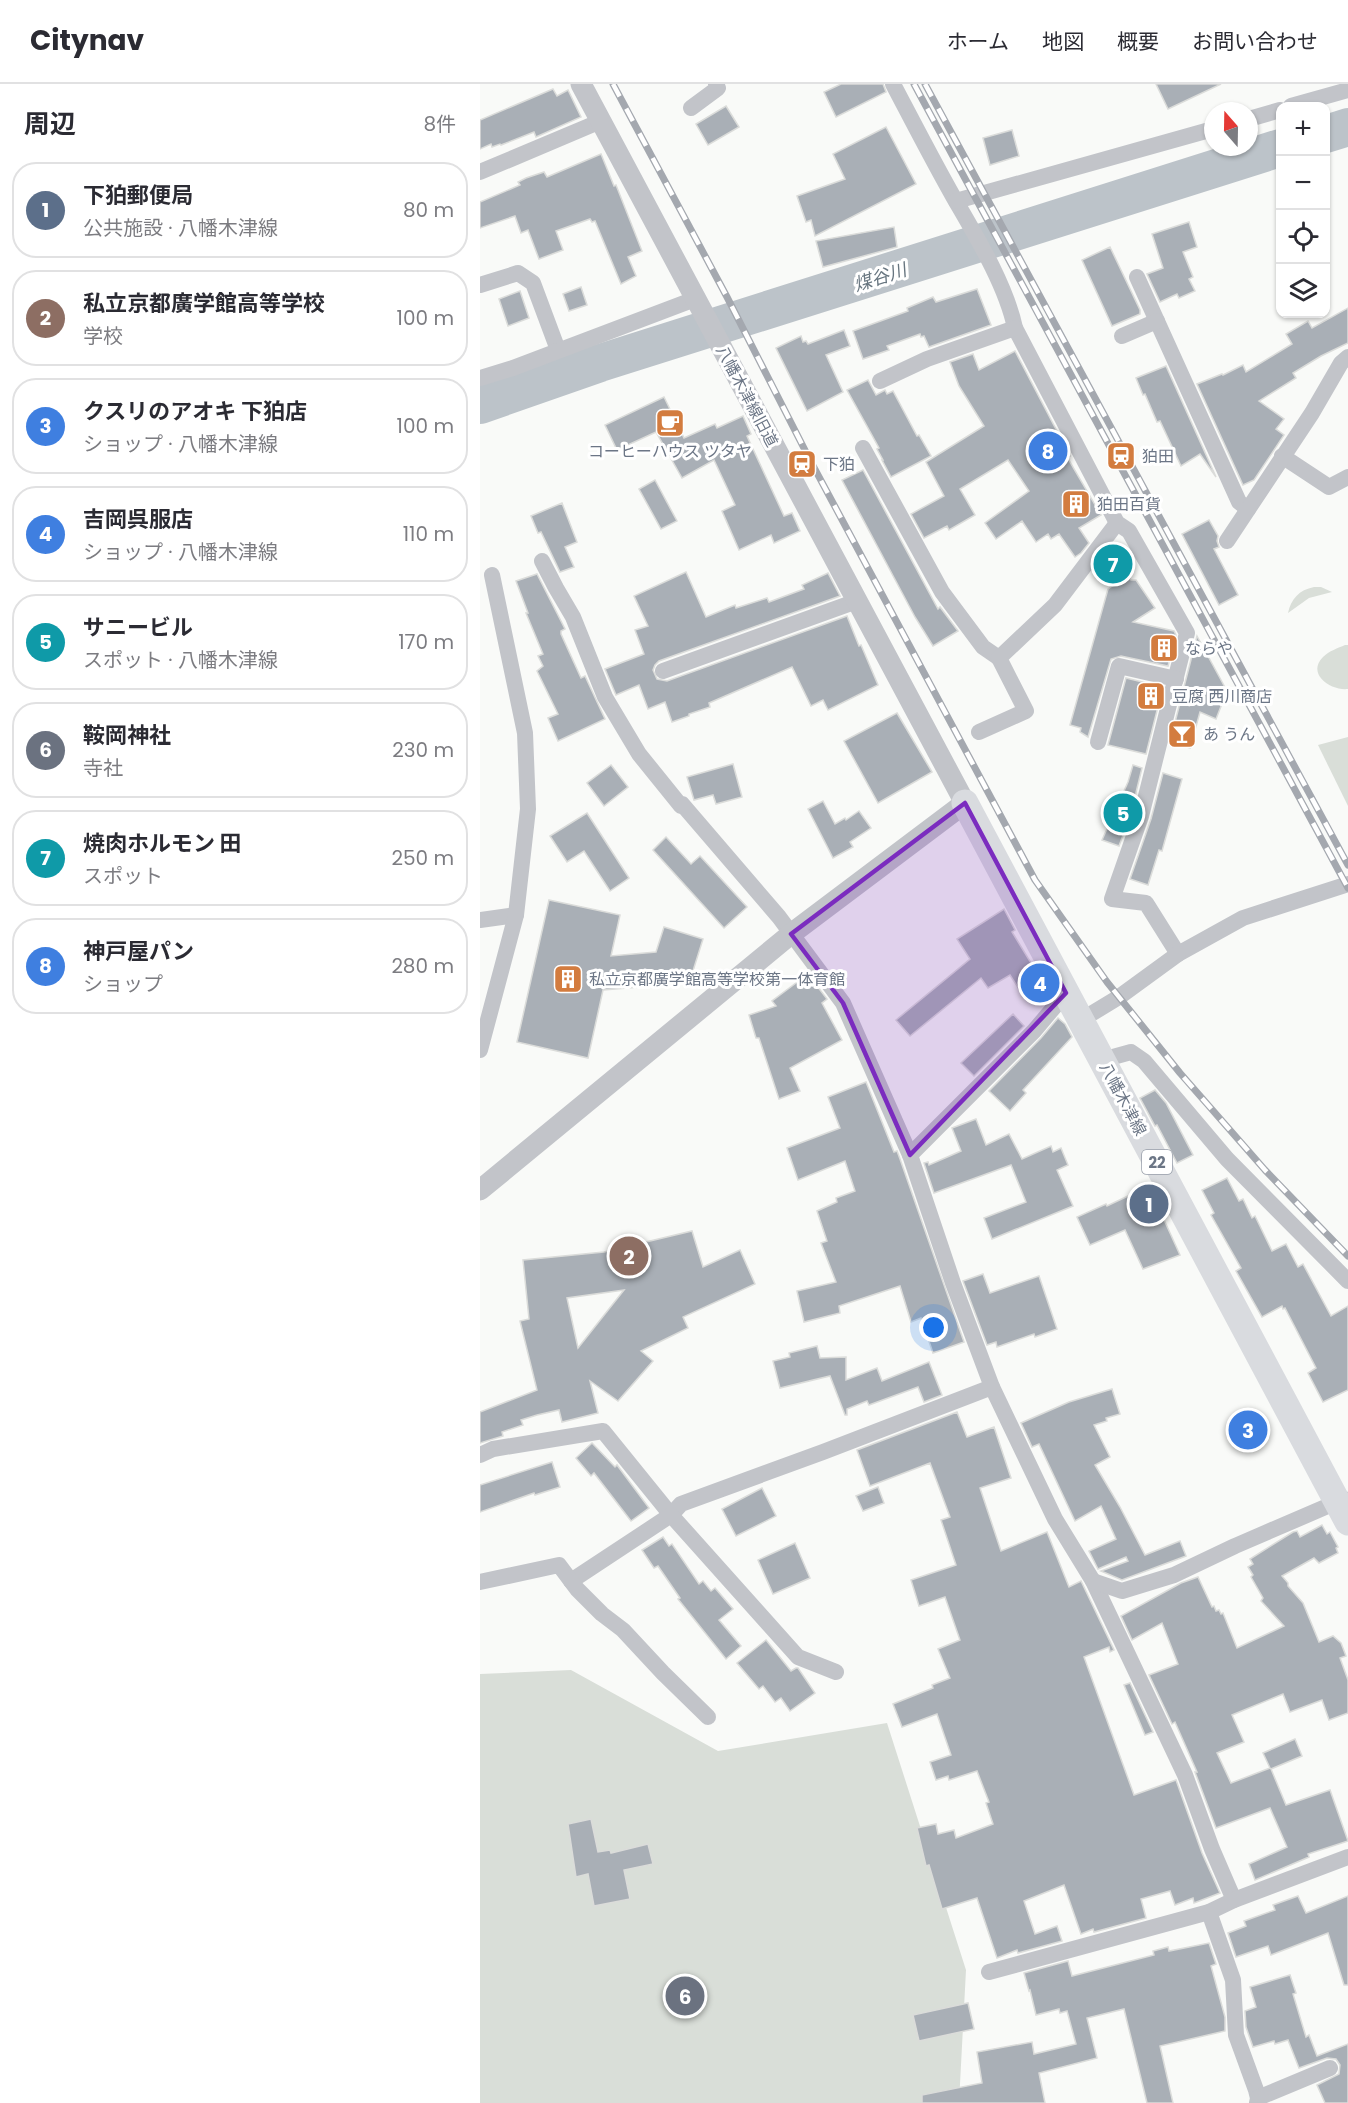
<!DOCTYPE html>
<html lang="ja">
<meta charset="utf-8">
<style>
body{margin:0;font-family:Poppins,"Noto Sans JP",sans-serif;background:#f2f2f3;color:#2b2b33}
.controls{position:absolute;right:18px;top:18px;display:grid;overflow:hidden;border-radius:12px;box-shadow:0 2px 4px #0004}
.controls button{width:54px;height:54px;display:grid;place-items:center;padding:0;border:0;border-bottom:2px solid #e1e1e2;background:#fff;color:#2b2b33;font:30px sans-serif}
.compass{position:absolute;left:724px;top:18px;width:54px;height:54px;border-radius:50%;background:#fff;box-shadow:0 2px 4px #0004;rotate:340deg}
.you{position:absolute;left:454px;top:1244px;width:21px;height:21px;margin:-15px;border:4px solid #fff;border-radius:50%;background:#1a73e8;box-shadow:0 0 0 9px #1a73e833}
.badge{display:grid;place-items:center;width:39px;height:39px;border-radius:50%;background:#db2777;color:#fff;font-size:20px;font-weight:700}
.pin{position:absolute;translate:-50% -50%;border:3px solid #fff;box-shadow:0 2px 6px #0006}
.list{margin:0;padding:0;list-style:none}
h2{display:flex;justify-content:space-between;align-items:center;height:78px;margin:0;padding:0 24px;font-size:26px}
h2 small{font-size:20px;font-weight:400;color:#7c7c81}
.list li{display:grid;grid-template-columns:39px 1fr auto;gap:18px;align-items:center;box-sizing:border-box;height:96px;margin:0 12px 12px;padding:0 12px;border:2px solid #e1e1e2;border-radius:24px}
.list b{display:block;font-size:22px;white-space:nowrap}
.list p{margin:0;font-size:20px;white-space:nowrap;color:#7c7c81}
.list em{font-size:20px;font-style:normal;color:#7c7c81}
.icon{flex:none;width:33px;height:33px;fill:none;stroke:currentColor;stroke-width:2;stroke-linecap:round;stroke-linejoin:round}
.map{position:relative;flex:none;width:868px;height:2019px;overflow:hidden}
header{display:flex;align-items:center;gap:36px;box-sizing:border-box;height:84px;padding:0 30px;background:#fff;border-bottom:2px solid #e1e1e2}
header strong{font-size:28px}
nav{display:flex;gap:33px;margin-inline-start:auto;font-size:21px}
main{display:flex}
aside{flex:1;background:#fff}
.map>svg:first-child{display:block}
.green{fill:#d9ded8}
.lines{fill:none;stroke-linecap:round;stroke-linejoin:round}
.river{stroke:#bcc3c9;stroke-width:38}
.building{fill:#a9afb6;stroke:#dbdcda;stroke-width:1.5;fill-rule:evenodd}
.minor{stroke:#c2c4c9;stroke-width:16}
.tertiary{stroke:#c2c4c9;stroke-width:21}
.primary{stroke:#d9dbdf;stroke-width:27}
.rail-casing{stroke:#a4a8af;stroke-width:7}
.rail{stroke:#fff;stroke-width:4.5;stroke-dasharray:14;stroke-linecap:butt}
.marked{fill:#7b2cbf;fill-opacity:0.2;stroke:#7b2cbf;stroke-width:4.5;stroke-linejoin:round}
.labels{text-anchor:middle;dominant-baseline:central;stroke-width:6;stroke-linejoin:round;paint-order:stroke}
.shield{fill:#fff;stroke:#989faa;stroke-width:1.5}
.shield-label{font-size:15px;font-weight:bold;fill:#6c7686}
.street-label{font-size:16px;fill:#6c7686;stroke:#fff}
.poi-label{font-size:16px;fill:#6c7686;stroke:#fff;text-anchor:start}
.water-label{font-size:18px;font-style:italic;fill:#687680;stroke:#fff}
</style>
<header>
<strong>Citynav</strong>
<nav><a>ホーム</a><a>地図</a><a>概要</a><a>お問い合わせ</a></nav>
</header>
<main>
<aside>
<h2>周辺<small>8件</small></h2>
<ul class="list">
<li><span class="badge" style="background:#5c6f8a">1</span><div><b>下狛郵便局</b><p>公共施設 · 八幡木津線</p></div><em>80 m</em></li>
<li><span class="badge" style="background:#8d6e63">2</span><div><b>私立京都廣学館高等学校</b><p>学校</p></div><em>100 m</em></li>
<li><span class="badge" style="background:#3f7fe0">3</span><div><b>クスリのアオキ 下狛店</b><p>ショップ · 八幡木津線</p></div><em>100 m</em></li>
<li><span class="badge" style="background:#3f7fe0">4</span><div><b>吉岡呉服店</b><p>ショップ · 八幡木津線</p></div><em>110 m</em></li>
<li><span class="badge" style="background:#0f9aa8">5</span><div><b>サニービル</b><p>スポット · 八幡木津線</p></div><em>170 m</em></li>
<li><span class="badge" style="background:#6b7280">6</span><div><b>鞍岡神社</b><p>寺社</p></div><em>230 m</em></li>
<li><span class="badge" style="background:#0f9aa8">7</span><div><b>焼肉ホルモン 田</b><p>スポット</p></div><em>250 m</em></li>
<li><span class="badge" style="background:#3f7fe0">8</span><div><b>神戸屋パン</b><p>ショップ</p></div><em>280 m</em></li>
</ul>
</aside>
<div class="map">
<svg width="868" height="2019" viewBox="0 0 868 2019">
<rect width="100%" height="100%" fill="#f9faf8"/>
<!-- green -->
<g class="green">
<path d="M834,503h7l11,5 -23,6 -21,15c3,-14 11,-23 26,-26z"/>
<path d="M865,561h3v44c-17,2 -42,-15 -25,-32 6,-6 15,-9 22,-12z"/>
<path d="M868,653v69l-30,-61z"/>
<path d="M91,1586l147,81 169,-28 79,247 -7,133h-479v-429z"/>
</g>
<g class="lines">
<!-- river -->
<g class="river">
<path d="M846,50l22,-7"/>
<path d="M0,321l120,-42 680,-215"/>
</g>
</g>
<!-- building -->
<g class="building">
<path d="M361,0h42l3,8 -50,25 -12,-25z"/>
<path d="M676,0h65l-53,25z"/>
<path d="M73,5l4,7 11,-6 13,27 -45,20 -2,-5 -33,13 -1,-1 -8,3 -1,-3 -11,5v-29z"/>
<path d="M246,22l13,21 -31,18 -12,-21z"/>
<path d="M406,43l30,57 -101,52 -4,-16 -5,2 -9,-26 48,-17 -12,-25z"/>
<path d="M532,46l7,26 -29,9 -7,-27z"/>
<path d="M121,70l13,32 2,-1 26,66 -14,6 8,19 -15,8 -26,-63 -3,1 -2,-3 -34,12 7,19 -24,9 -11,-29 -7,3 -6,-17 -35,12v-26l40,-17 -2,-3 8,-4 18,-6 3,5z"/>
<path d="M709,138l8,25 -14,5 10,25 -4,2 6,12 -16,7 -2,-4 -17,8 -13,-28 16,-6 -11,-34z"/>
<path d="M414,143l3,20 -74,20 -7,-26z"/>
<path d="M630,163l30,63v4l-28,12 -30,-66z"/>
<path d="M101,203l6,18 -18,6 -6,-17z"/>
<path d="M497,205l14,36 -62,22 -5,-11 -3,1 -1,-3 -33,12 2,4 -26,9 -10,-28 55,-20 -1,-3 26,-11 3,5z"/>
<path d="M40,207l9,27 -21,8 -9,-27z"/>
<path d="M868,224v35l-27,13 -28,17 3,5 -37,23 25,18 -8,10 8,6 -30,45 -11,5 -46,-101 25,-10 1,1 20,-10 3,7 46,-28 -6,-10 22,-13 4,7z"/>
<path d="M364,246l6,16 -24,9 17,37 -36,19 -31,-63 25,-12 2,6 3,-1 2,3z"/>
<path d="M535,267l55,105 -3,1 34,58 -22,13 10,15 -8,10 -6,4 -16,-23 -8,5 -3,-5 -12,8 -14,-21 -26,18 -11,-16 44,-32 -21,-31 -48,29 15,26 -26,15 -2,-4 -23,12 -13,-24 33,-18 -18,-34 58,-36 -25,-40 -9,-24 23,-8 6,16z"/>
<path d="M686,282l50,111 -16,-23 -19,12 -21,-45 -3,1 -12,-28 -2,1 -7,-17z"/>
<path d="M388,296l8,15 9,-5 2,4 6,-3 24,45 2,-1 12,21 -40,21 -9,-17h1l-6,-11 2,-1 -32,-58z"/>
<path d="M184,313l20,41 31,-14 2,4 26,-12 8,18 -4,2 37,80 8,-3 8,18 -26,12 -3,-8 -32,15 -17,-39 13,-6 -21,-45 -32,18 -26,-46 -39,18 -12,-25z"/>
<path d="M383,386l75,139 2,-2 18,24 -25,15 -18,-29 -73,-137z"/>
<path d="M175,396l22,41 -16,8 -22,-40z"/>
<path d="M82,419l15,39 -12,5 9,20 -14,5 -19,-40 -3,1 -7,-17z"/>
<path d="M729,436l9,16 -1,5 2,6 -5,2 24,46 -19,10 -37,-71z"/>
<path d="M206,488l20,45 29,-12 1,3 31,-10 2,4 35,-13 -2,-4 26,-12 12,23 -181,65 -4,4 -2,5 4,9 10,2 180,-65 12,30 2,-1 17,40 -50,25 -5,-10 -12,6 -19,-39 -83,36 1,4 -21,7v2l-17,6 -7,-20 -17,7 -9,-24 -23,10 -11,-26 39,-15 -9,-24 13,-4 -14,-30z"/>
<path d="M57,490l28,55 -4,2v3l20,44 4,-2 20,43 -47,22 -10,-23 10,-4 -21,-43 6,-5 -5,-10 5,-2 -17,-41h2l-12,-32z"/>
<path d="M648,491l3,5h5l19,28 -22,14 41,9 2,4 -8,31 -47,-10 -10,3 -23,78 -8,-5 1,-4 -11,-3 38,-136z"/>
<path d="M717,552l30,55 -11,28 -16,-7 -10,36 -20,-6z"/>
<path d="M646,594l37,9 -17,67 -38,-9z"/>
<path d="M417,629l35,59 -54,31 -34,-62z"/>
<path d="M253,680l9,33 -26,7 -3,-9 -19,5 -7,-23z"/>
<path d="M131,681l17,22 -24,19 -17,-23z"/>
<path d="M653,681l9,3 -11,45 -12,33 -17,-6 26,-58z"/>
<path d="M683,689l19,6 -20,72 -3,-1 -11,35 -18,-6 21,-60z"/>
<path d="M343,717l12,23 10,-6 1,2 13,-9 12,17 -21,14 3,5 -20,11 -25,-49z"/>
<path d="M107,729l42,65 -19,13 -26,-40 -17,11 -17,-26z"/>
<path d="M186,753l25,27 9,-8 47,51 -23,21 -71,-78z"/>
<path d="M69,816l71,15 -9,41 45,-4 8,-25 39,12 -11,35 -10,-3 -2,8 -30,-8 2,15 -49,4 -15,68 -71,-16z"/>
<path d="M524,825l11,21 -3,2 27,44 -20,13 -9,-14 -22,13 -7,-10 -71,58 -14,-16 74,-61 -13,-20z"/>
<path d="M328,890l19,25 -5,4 20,37 -52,28 10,23 -21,8 -20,-61h-3l-7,-23 27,-9 -4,-5z"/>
<path d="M533,930l11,12 -50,50 -13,-13z"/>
<path d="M578,934l7,6 7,13 -49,53 3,3 -16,18 -21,-20 52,-53z"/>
<path d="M386,998l28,70 3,-1 3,8 64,183 -31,11 -12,-35 -10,4 -11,-36 -61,20 1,7 -36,9 -7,-31 39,-9 -15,-39 6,-2 -10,-30 20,-9 -1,-4 19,-7 -10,-30 -47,19 -11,-32 53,-20 -12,-31z"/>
<path d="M675,1006l11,13 27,52 -16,8 -20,-38 -2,1 -15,-28z"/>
<path d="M496,1035l10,26 23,-11 13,25 29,-13 2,6 8,-4 7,17 -11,5 16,36 -81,33 -8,-21 42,-16 -15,-37 -77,28 -10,-30 4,-1 1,3 32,-14 -9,-23z"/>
<path d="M747,1094l12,23 4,-2 9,19 3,-2 17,35 14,-7 12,23 5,-3 28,52 17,-10v84l-25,12 -15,-29 8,-5 -31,-60 -2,1 -1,-3 -20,11 -26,-46 5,-3 -30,-53 3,-2 -12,-23z"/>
<path d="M671,1101l14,26 -4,2 19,42 -37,14 -18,-39 -35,15 -13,-28 29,-13 1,2z"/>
<path d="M212,1147l11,36 37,-17 15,34 -72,33 5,11 -47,23 12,10 -35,40 -28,-20 8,32 -36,9 -3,-12 -22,5 -16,5 2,5 -21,7 1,4 -23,7v-31l57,-22 -17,-69 9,-2 -6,-59 81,-8zM144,1206l-46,58 -11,-50z"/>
<path d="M503,1190l7,19 49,-17 18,53 -22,8 -1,-3 -37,13 -1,-5 -9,3 -24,-64z"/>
<path d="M337,1262l3,12 26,-1v23l31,-12 5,13 47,-19 13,33 -18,7 -6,-15 -49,18 -2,-4 -20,8v6h-2l-15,-39 -50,12 -7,-27 17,-4 -1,-4z"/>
<path d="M632,1305l8,25 -14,4 1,3 -13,4 16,32 -15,8 25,42 25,48 35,-14 6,15 -64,24 -21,-9 27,-10 -2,-4 -28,12 -9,-18 27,-12 -15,-33 -26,15 -36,-77 -7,3 -11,-24 48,-21z"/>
<path d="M477,1328l10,25 27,-10 17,51 -31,10 21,63 46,-19 22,55 12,-6 33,69 -4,2 -1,-5 -25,10 50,138 42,-15 26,73 18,40 -26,10 -1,-5 -18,7 -5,-14 -29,8 5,19 -52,14 -1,-3 -12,5 -17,-49 -40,16 11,33 22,-8 5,15 -44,12 -1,-3 -20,8 -20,-60 -35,11 -13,-44 -3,1 -9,-38 19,-4 2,10 16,-4 2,8 37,-14 -7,-21 3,-1 -12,-31 -28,9 -1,-4 -12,4 -6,-18 21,-7 -14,-41 -35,13 -9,-23 40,-16 -1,-3 18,-7 -12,-29 22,-9 -15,-43 -26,9 -8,-26 45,-15 -15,-45 9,-3 -20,-54 -60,23 -13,-36z"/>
<path d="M112,1359l23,24 2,-2 32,43 -18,13 -37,-48 -3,3 -15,-18z"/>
<path d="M72,1378l8,25 -25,8 -1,-2 -54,19v-27z"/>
<path d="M398,1403l6,16 -21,8 -7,-15z"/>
<path d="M282,1404l14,28 -40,20 -14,-27z"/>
<path d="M842,1441l5,9 3,-2 8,15 -2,1 2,5 -19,10 -5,-5 -32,18 6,7v3l15,17 16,39 14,-6 8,7 5,13 -6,2 8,22v33l-19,7 -7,-20 -32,12 -7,-18 -51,21 12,27 -27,11 14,30 39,-15 -7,-15 32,-14 7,17 -31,13 15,36 44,-15 18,51 -40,13 1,3 -54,23 -6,-16 38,-17 -17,-39 -54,20 -21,-56h2l-22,-50 -3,2 -23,-49 29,-11 -16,-41 -30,17 -11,-24 60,-33 17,-6 14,30 2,-1 2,5 3,-1 2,4 2,-1 14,35 47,-22 -23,-25 2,-3 -12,-21 2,-2 -5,-8 5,-3 -3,-5 43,-27 4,-1 3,6z"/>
<path d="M183,1453l6,9 3,-2 27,40 4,-3 8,10 4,-3 18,21 -14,11 22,26 -15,13 -48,-60 2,-1 -22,-32 -4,2 -12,-18z"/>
<path d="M315,1459l15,35 -37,16 -15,-34z"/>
<path d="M286,1556l25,31 5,-3h2l17,25 -25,18 -9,-13 -6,4 -12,-16 -4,3 -22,-26z"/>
<path d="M650,1599l23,49 -8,3 -21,-50z"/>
<path d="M111,1735l7,33 12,-2 1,3 37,-9 5,20 -29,6 6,29 -36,7 -6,-32 -12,3 -8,-53z"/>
<path d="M818,1812l8,17 42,-17v89h-4l-16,-52 -57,22 -3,-9 -32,11 -8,-24 18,-7 -2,-5 31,-11 -2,-5z"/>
<path d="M729,1859l7,21 -5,2 14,51v14l-65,15 13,57h-26l-23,-94 -37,9 10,40 -58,15 6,30h-123v-8l60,-12 -5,-31 55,-10 2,12 42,-10 -9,-33 -7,2 -1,-4 -23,6 -6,-25 -1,1 -5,-18 44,-12 4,15 82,-21 -1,-4 15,-4 1,4z"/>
<path d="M810,1891l6,18 -3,1 13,43 3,-2 8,21 31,-12v59h-23l-8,-18 22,-11 1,-9 -4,-6 -9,-1 -28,10 -11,-28 -13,4 -1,-3 -21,6 -7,-20 -1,-16 11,-4 -6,-20z"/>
<path d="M488,1919l6,26 -55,12 -6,-26z"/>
</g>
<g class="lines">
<!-- minor -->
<g class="minor">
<path d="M413,0c20,38 40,77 61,114 22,38 52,87 61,130l102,195 12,8 58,102 -46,183 -29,83 34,4 32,51 65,-36 105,-34"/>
<path d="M811,22l57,-16"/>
<path d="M211,24l27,-20 -2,-4"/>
<path d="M769,35l31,-9"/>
<path d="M0,88l121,-51"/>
<path d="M476,117l257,-72"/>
<path d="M657,193l102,225 9,7"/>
<path d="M0,201l38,-12 15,10 25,67"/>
<path d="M642,252l35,-15"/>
<path d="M0,294l33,-10 182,-69"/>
<path d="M400,297l47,-22 88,-31"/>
<path d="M383,364l79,144 41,55 16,11"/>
<path d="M802,372l47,31 19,-10"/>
<path d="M747,457l85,-128 29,-50 7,-6"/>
<path d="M62,477l14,27 17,29 32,80 34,57 42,52 1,-2 97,113 64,86 67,152"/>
<path d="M183,587l194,-70"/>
<path d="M499,648l47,-21 -27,-53 56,-53 62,-82"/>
<path d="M618,658l21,-76 57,13"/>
<path d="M0,836l36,-5"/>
<path d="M586,909l-32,38 -124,124 43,128 39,104 63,132 38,62 56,118 36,76 27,74 22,51"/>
<path d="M601,936l38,-23 59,-43"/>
<path d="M0,966l36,-135 12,-106 -3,-76 -33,-158"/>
<path d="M622,976l29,-8 13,9 83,98 121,122"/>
<path d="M0,1371l13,-6 110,-18 68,84 10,-11 142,-52 169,-65"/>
<path d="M91,1497l100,-66 127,142 38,15"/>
<path d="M613,1497l29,10 52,-16 61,-29 109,-47"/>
<path d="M0,1498l79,-17 18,24 25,25 21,16 40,43 45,44"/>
<path d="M729,1828l24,68 3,55 20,55 2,8 -1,5"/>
<path d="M509,1888l220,-60 25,-12 114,-43"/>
<path d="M778,2014l72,-30"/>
</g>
<!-- tertiary -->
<path class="tertiary" d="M0,1106l311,-256 174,-131 -384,-719"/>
<!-- primary -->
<path class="primary" d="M485,719l383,719"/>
<!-- rail casing -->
<g class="rail-casing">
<g id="rail">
<path d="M133,0l114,213 83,163 225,420 72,102 73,91 85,97 83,86"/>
<path d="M434,0l434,804"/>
<path d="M445,0l423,781"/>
</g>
</g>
<!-- rail -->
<use href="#rail" class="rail"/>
</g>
<!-- marked area -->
<path class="marked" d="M485,719l101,190 -156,162 -67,-152 -52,-69z"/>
<!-- icons -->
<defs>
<g id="cafe-square" transform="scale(1.5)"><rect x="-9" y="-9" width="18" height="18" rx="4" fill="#d37c3f" stroke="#fff"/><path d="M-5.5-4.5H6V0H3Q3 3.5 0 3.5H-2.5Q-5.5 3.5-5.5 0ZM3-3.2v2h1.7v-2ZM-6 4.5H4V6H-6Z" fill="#fff"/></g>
<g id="station-square" transform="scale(1.5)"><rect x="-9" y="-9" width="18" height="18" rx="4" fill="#d37c3f" stroke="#fff"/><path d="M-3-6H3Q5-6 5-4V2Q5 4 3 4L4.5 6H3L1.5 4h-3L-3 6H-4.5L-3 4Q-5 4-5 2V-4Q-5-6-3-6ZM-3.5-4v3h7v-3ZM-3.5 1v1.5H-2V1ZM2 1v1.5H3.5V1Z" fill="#fff"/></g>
<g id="building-square" transform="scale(1.5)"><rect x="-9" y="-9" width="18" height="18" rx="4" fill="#d37c3f" stroke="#fff"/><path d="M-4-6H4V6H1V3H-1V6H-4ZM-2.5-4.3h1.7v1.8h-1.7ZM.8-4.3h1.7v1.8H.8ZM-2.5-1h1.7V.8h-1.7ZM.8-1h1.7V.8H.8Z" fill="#fff"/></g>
<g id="bar-square" transform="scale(1.5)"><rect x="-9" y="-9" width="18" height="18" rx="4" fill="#d37c3f" stroke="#fff"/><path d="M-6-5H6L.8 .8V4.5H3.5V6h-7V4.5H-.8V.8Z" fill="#fff"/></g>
</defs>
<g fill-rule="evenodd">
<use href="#cafe-square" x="190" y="339"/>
<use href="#station-square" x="641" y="372"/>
<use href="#station-square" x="322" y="380"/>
<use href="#building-square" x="596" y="420"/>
<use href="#building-square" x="684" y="564"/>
<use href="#building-square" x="671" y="612"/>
<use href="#bar-square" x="702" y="650"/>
<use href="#building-square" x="88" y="895"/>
</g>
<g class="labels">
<!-- shield labels -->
<rect class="shield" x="662" y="1066" width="30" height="24" rx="4.5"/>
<g class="shield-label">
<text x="677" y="1078">22</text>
</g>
<!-- street labels -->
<g class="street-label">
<text transform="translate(267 312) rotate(62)">八幡木津線旧道</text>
<text transform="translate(643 1015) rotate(62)">八幡木津線</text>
</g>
<!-- poi labels -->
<g class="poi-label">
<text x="190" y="367" text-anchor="middle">コーヒーハウス ツタヤ</text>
<text x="662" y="372">狛田</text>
<text x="343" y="380">下狛</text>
<text x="617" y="420">狛田百貨</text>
<text x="705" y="564">ならや</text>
<text x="692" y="612">豆腐 西川商店</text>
<text x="723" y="650">あ うん</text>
<text x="109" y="895">私立京都廣学館高等学校第一体育館</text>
</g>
<!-- water labels -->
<g class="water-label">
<text transform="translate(400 193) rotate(-18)">煤谷川</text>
</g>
</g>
</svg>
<div class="controls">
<button>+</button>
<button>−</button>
<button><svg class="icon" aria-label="locate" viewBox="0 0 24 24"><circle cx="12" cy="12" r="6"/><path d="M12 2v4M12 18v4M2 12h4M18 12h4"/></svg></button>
<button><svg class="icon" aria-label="layers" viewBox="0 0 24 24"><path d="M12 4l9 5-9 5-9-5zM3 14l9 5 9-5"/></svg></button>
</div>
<svg class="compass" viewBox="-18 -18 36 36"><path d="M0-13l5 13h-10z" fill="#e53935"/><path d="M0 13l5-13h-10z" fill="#7c7c81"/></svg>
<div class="you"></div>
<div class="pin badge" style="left:669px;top:1120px;background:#5c6f8a">1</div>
<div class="pin badge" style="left:149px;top:1172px;background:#8d6e63">2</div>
<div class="pin badge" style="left:768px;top:1346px;background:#3f7fe0">3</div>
<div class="pin badge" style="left:560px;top:899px;background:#3f7fe0">4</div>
<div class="pin badge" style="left:643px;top:729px;background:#0f9aa8">5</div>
<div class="pin badge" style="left:205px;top:1912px;background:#6b7280">6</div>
<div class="pin badge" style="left:633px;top:480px;background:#0f9aa8">7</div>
<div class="pin badge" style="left:568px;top:367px;background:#3f7fe0">8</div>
</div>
</main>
